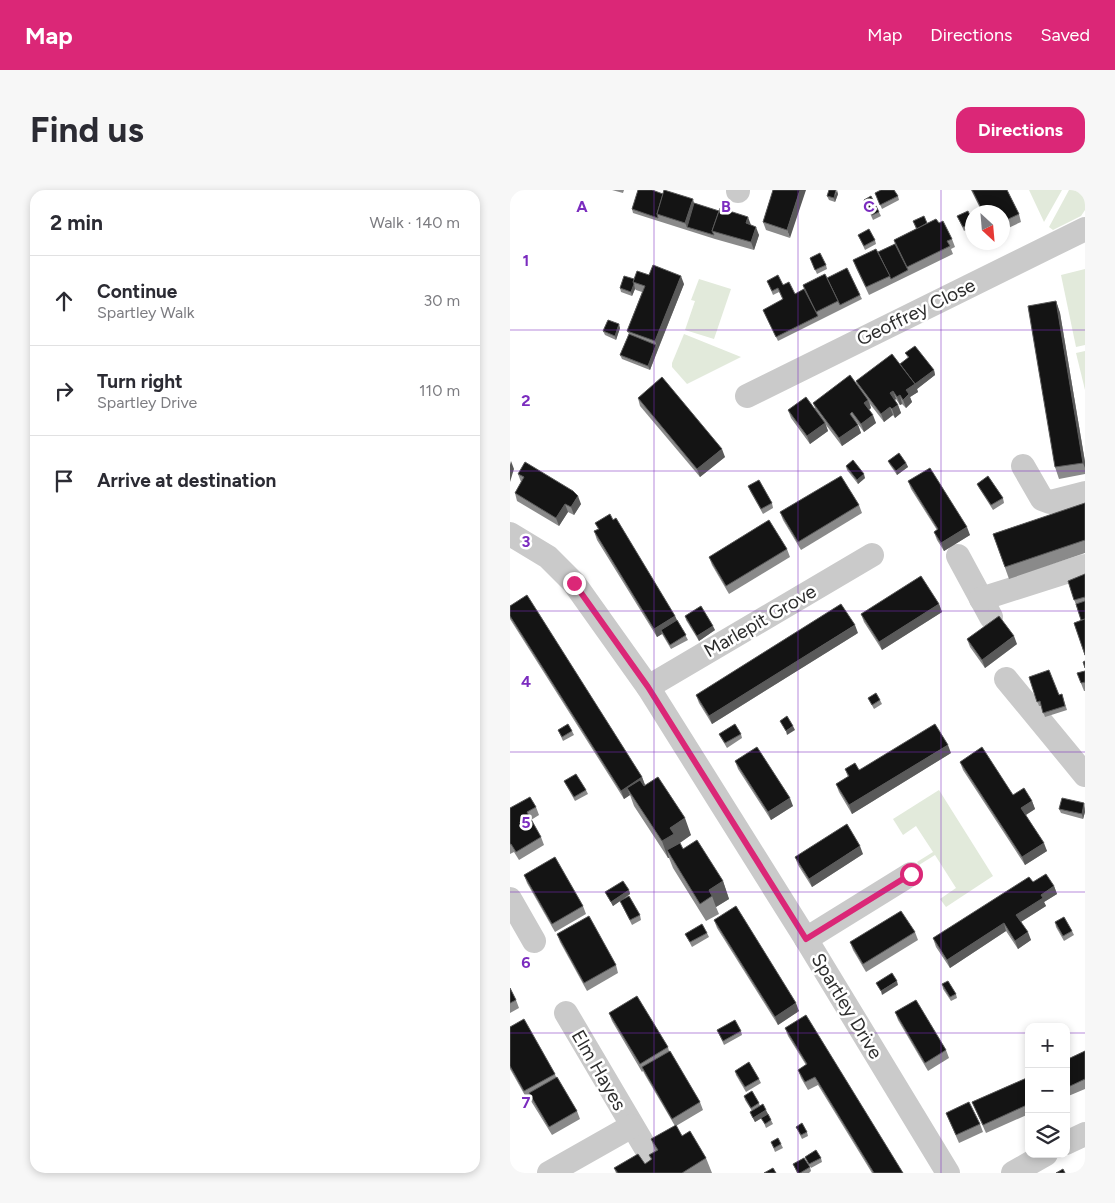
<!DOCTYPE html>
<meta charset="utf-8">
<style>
body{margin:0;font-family:Figtree,sans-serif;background:#f7f7f7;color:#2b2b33}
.controls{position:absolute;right:15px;bottom:15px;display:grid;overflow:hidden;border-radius:10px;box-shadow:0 2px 8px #0003}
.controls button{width:45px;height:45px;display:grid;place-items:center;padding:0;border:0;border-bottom:1px solid #e1e1e2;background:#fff;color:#2b2b33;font:25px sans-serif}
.compass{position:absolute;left:455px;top:15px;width:45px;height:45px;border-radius:50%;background:#fff;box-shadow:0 2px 8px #0003;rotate:154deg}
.stop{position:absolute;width:15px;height:15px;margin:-11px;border:4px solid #db2777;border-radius:50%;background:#fff}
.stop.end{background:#db2777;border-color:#fff;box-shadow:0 1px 5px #0008}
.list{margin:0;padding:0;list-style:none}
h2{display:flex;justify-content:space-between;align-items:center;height:65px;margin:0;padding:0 20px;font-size:21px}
h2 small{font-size:16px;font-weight:400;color:#7c7c81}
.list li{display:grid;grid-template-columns:32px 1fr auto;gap:15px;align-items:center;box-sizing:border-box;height:90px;padding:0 20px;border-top:1px solid #e1e1e2}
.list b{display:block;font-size:19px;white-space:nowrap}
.list p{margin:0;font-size:16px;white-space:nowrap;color:#7c7c81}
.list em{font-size:16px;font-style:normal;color:#7c7c81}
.icon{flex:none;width:28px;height:28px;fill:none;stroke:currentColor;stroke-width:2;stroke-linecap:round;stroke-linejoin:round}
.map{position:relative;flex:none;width:575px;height:983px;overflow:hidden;border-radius:15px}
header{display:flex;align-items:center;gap:30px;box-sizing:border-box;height:70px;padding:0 25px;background:#db2777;color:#fff}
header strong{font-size:24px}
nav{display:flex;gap:28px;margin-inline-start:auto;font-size:18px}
.intro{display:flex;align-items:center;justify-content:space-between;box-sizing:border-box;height:120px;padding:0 30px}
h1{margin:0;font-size:35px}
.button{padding:12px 22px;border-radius:15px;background:#db2777;color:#fff;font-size:18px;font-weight:700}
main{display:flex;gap:30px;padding:0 30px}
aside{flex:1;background:#fff;border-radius:15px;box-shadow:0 2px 8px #0003}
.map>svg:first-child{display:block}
.green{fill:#e2eadb}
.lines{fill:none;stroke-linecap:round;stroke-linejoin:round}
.minor{stroke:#cacaca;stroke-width:24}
.wall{fill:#8a8a8a}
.shaded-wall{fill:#5a5a5a}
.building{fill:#141414;stroke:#5a5a5a}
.route{stroke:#db2777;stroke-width:6}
.grid{fill:none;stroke:#7b2cbf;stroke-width:1;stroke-opacity:0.55}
.labels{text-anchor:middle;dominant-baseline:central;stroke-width:5;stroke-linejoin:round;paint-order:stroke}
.street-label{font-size:19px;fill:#2d2d2d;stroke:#fff}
.grid-label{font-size:16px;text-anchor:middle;font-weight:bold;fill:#7b2cbf;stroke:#fff;stroke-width:5;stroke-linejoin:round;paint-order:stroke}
</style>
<header>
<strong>Map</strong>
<nav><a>Map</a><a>Directions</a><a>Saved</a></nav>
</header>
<div class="intro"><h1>Find us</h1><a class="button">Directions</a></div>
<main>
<aside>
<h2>2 min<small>Walk · 140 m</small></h2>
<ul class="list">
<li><svg class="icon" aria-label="ahead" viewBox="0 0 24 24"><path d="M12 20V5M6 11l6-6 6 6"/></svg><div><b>Continue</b><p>Spartley Walk</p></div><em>30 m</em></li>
<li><svg class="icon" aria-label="right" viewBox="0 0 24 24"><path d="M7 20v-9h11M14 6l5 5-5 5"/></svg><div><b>Turn right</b><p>Spartley Drive</p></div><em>110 m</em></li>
<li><svg class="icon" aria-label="arrive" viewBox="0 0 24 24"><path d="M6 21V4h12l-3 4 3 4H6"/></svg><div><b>Arrive at destination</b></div></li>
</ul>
</aside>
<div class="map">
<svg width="575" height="983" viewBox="0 0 575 983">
<rect width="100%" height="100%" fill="#fff"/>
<!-- green -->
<g class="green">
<path d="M519,0h33l-18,32z"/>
<path d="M559,0h16v20l-4,6 -28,14 -4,-3z"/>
<path d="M575,79v76l-9,2 -15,-72z"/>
<path d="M189,89l32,10 -17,50 -29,-9 10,-29 -4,-1z"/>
<path d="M174,144l57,23 -54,27 -15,-17v-4z"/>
<path d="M575,161v39l-9,-37z"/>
<path d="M429,600l54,86 -47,31 -6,-8 16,-11 -21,-33 -16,10 -2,-3 16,-10 -17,-26 -13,9 -10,-16z"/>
</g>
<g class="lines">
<!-- minor -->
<g class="minor">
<path d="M228,1v-1"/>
<path d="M237,206l338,-167"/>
<path d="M513,276l19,33 8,3 35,-9"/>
<path d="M0,344l38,23 26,26 74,104 158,252 142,234"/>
<path d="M448,366l33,61"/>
<path d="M471,409l104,-33"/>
<path d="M496,489l79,96"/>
<path d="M138,497l224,-132"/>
<path d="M0,709l24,42"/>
<path d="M296,749l105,-65"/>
<path d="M56,823l82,139"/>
<path d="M556,953l19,-9"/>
<path d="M39,983l83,-47"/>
<path d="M503,983l33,-19"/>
</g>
</g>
<!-- wall -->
<g class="wall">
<path d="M102,0h12l-1,3z"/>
<path d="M263,0l17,48 -24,-8 -3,-8z"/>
<path d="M461,0h36l12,24 2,8 -19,9v-19h-20z"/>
<path d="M365,3l23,3 1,4 -17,9z"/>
<path d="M328,4l-3,8 -6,-2 -2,-4z"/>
<path d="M354,10l15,12 2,4 -8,4z"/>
<path d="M184,13l57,22 8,10 -5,15 -39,-11 -82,-26 -1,-4z"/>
<path d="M447,26l15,4v7l-8,4z"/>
<path d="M403,31l14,2h12l13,16 3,8 -4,2 2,5 -84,41 -13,-27 -3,-8 25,-8 17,-8 -1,-4 22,-11z"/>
<path d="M348,45l17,5 1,4 -11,6z"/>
<path d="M300,68l16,7 1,4 -10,5z"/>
<path d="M139,85l35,9 -34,86 -28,-11 -2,-4 9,-21 -2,-3 15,-39 -6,-2 -1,-1 -3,7 -11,-4 -1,-4 14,-9z"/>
<path d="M317,88l33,17 2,4 -84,42 -15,-31 20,-10 -4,-8 -6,3 -6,-14 16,4 12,9 9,-5 -1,-4z"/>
<path d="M546,111l4,12 25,149v12l-26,5 -4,-12z"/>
<path d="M110,138l-4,12 -11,-5 -2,-4z"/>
<path d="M395,163l29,17 1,5 -18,14 1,3 -8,5 2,5 -6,6 -4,-4 -2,1 -4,-6 -1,1 3,5 3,8 -6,5 -2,-3 -9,7 -14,-18 1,4 -2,2 7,13 -12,9 -9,-12 3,5 3,8 -19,13 -16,-21 2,6 -18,13 -19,-26 -3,-8 27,-2 -2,-5 44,-18 -1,-4 44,-17 8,-6z"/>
<path d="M128,208l87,59 -25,20 -60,-71z"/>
<path d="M378,271l18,2 2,4 -11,8 -7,-10z"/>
<path d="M336,276l19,12 -7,6 -11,-14z"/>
<path d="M8,284l63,30 -7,11 -6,-3 -9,14 -42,-25 -2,-8 6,-11z"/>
<path d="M398,291l62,54 -26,16 -7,-11 -3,-8 3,-2 -26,-41z"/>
<path d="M467,294l26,14 1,5 -11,7 -14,-22z"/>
<path d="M238,296l24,17 1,5 -10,6 -13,-23z"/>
<path d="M575,313v50l-76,26 -16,-45z"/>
<path d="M349,315l3,8 -61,37 -18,-30 -3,-8z"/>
<path d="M85,333l80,93 13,24 -17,9 -9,-15 -5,3 -60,-97 -3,-9 4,-2z"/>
<path d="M277,359l3,8 -61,37 -17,-29 -3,-8z"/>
<path d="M575,384v82l-11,-33 7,-3 -13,-39z"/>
<path d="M429,414l3,8 -60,38 -18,-28 -3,-8z"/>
<path d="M0,416l132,171 3,8 46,50 -11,8 3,6 40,32 6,18 -13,8 3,7 -13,7 -33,-53 -4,-10h-1l-34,-52 -4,-11 -6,4 -114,-180z"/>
<path d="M175,426l30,14 -16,11 -13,-21z"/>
<path d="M348,443l-146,91 -13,-21 -3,-8z"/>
<path d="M457,449l50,5 -32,24 -15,-21z"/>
<path d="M575,481v20h-1l-7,-18z"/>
<path d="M519,487l30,18 3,-1 5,16 -22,7 -4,-11h-2z"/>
<path d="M358,508l12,2 2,4 -8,5z"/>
<path d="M48,540l14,1 2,4 -11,6z"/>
<path d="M209,544h22l1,4 -15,10 -6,-10z"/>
<path d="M441,563l-99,61 -13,-22 -3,-8 12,-7 -3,-8 14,1z"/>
<path d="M225,571l58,45 -22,14 -33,-51z"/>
<path d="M450,572l53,33 19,6 3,8 -9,6 21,36 -22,14 -62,-95z"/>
<path d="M54,591l22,9 2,4 -13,7 -9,-16z"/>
<path d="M574,613l1,9 -2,7 -22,-6 -2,-4z"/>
<path d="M26,617l3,8 -8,5 10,17 3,8 -25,15 -5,-8 -4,2v-46z"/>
<path d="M353,664l-51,33 -14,-22 -3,-8z"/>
<path d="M14,685l59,31 3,8 -31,18 -28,-49z"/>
<path d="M523,692l21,4 3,8 -13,8 2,4 -25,16 10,18 -13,9 -12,-18 -56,37 -14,-21 -3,-9z"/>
<path d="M119,700l1,4 -5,4 15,17 1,5 -9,5 -12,-24 -7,5 -8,-14z"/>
<path d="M204,730l85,91 -21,14 -61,-97z"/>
<path d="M545,732l17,9 2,4 -10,6 -8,-14z"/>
<path d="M405,742l3,8 -52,32 -13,-22 -3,-8z"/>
<path d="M197,743l2,4 -17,10 -7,-13z"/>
<path d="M47,744l59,31 2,8 -31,18 -27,-49z"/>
<path d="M432,794l14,10 1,4 -6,3 -8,-12z"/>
<path d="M0,798l6,12 3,8 -9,5z"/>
<path d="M385,822l51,38 3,8 -21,13 -30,-51z"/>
<path d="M99,823l59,34 1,4 31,51 3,8 -27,16 6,10 24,22 6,15h-96l-2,-5 31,-4 6,-4 -2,-5 6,-4 -4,-12 24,-13 -30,-51 -2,-4 -1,1 -30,-51z"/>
<path d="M0,837l45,47 1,3 21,34 3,8 -28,16 -21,-34 -1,-4 -3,2 -17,-30z"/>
<path d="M275,838l118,145h-31l-54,-88 -10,5 -7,-12 -3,-8 8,-5 -18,-29z"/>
<path d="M207,840l24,1 1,4 -18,10z"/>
<path d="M575,861v38l-19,8v-37z"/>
<path d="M225,881l24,8 2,4 -15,9 -10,-17z"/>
<path d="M519,887v37l-43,19 -14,-31z"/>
<path d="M234,906l15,7 1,3 8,8 5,10 -7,4 -4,-10 -7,4 -5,-10 2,-1 -7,-11z"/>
<path d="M436,923l34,11 3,8 -24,11z"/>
<path d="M286,937l11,5 1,4 -6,3z"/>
<path d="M261,952l10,2 2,4 -8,4z"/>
<path d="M295,967l16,1 1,4 -11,6z"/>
<path d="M283,974l17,3 1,4 -2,2h-12z"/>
</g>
<!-- shaded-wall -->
<g class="shaded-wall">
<path d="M290,0h6l-16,48 -3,-8z"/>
<path d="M327,0l1,4 -3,8 -1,-4z"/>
<path d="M183,9l2,8 -8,20 -2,-4z"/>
<path d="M238,27l3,8 -5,-2z"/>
<path d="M246,37l3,8 -5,15 -3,-8z"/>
<path d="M171,86l3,8 -26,65 -3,-8z"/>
<path d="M124,94l1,5 -3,7 -1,-4z"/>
<path d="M546,111l4,12 25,149v6l-2,-5z"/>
<path d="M109,134l1,4 -4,12 -1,-4z"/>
<path d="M146,155l2,4 -8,21 -2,-4z"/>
<path d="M424,180l1,5 -18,14 1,3 -8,5 2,5 -6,6 -3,-8 3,-10z"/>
<path d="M383,201l3,8 -3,2 -3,-8z"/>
<path d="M390,205l2,9 -2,1 -3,-8z"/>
<path d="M358,210l3,8 -4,3 -3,-8z"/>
<path d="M388,215l3,8 -6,5 -3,-9z"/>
<path d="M380,217l3,8 -9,7 -3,-8z"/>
<path d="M363,225l3,8 -12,9 -3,-8z"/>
<path d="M315,233l3,8 -18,13 -3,-8z"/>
<path d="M348,235l3,8 -19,13 -3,-8z"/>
<path d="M212,259l3,8 -25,20 -3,-8z"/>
<path d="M1,271l3,8 -4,13v-17z"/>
<path d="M396,273l2,4 -11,8 -1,-4z"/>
<path d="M354,284l1,4 -7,6 -1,-4z"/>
<path d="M68,306l3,8 -7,11 -3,-8z"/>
<path d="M55,314l3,8 -9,14 -3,-8z"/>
<path d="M457,337l3,8 -26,16 -3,-8z"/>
<path d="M429,414l3,8 -60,38 -3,-8z"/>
<path d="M165,426l3,8 -17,6 1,4 -5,3 -3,-8z"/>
<path d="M345,435l3,8 -146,91 -3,-8z"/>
<path d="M203,436l2,4 -16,11 -2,-5z"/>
<path d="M504,446l3,8 -32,24 -3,-8z"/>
<path d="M283,536l2,4 -8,5 -1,-4z"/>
<path d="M438,555l3,8 -99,61 -3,-9z"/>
<path d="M132,587l3,8 -14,9 -4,-6 3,7 -6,4 -3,-8z"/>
<path d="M280,608l3,8 -22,14 -3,-8z"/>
<path d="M522,611l3,8 -11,7 -3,-8z"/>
<path d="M574,613l1,9 -2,7 -1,-5z"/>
<path d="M175,628l6,17 -13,9 -11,6 2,8h-1l-6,-17 8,-13z"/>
<path d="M534,653l3,8 -22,14 -3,-8z"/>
<path d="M350,656l3,8 -51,33 -3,-8z"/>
<path d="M213,691l6,18 -13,8 -4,-11 -3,-6z"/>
<path d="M544,696l3,8 -13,8 2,4 -27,17 -3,-8 25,-20z"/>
<path d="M119,700l1,4 -17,12 -2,-4z"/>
<path d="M494,733l2,8 -56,37 -3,-8z"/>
<path d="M518,742l3,8 -13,9 -3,-8z"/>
<path d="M387,791l1,4 -16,10 -1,-4z"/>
<path d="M286,813l3,8 -21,14 -3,-8z"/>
<path d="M256,920l2,4 -13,8 -2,-4z"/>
</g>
<!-- building -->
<g class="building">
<path d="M128,0h14l11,4 -6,20 1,4 -26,-9z"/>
<path d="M154,0l29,9 -8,24 -28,-9z"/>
<path d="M263,0h27l-13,40 -24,-8z"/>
<path d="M319,0h7l-2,8 -7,-2z"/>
<path d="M371,0h13l4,6 -18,9 -5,-12z"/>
<path d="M462,0h35l12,24 -17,8v-10h-19z"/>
<path d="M361,6l8,16 -7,3 -8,-15z"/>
<path d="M184,13l25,8 -7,20 2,4 -27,-8z"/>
<path d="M210,18l28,9 -2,6 10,4 -5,15 -39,-11z"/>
<path d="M458,21l4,9v3l-9,4 -6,-11z"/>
<path d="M414,26l3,7 -10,6 -4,-8z"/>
<path d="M426,29l3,4 4,-2 9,18 -5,2 3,5 -43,21 -13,-27z"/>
<path d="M359,39l6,11 -11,6 -6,-11z"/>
<path d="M385,54l13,26 -17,9 -13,-27z"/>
<path d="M366,59l14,27 -24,11 -13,-27z"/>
<path d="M310,63l6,12 -11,5 -5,-12z"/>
<path d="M143,75l28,11 -26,65 -28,-10 18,-45 -12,-4 4,-11 12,4z"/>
<path d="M337,78l13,27 -20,10 -13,-27z"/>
<path d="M315,84l13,27 -22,11 -13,-27z"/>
<path d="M268,85l5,10 6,-3 6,12 9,-5 14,27 -42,21 -13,-27 20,-11 -5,-11 -6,3 -5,-10z"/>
<path d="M114,86l10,3 -1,3 1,2 -3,8 -11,-4z"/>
<path d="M546,111l27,162 -28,4 -27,-161z"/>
<path d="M98,130l11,4 -4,12 -12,-5z"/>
<path d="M119,144l27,11 -8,21 -28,-11z"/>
<path d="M405,156l19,24 -19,14 -15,-20 9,-7 -4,-4z"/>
<path d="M382,164l23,30 -9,6 3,4 -6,6 -3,-5 -3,2 -4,-6 -3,2 8,12 -6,4 -2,-2 -9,7 -25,-33z"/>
<path d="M340,185l18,25 -4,3 9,12 -12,9 -9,-12 -2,2 8,11 -19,13 -26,-35z"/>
<path d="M152,187l60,72 -25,20 -59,-71z"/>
<path d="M296,207l19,26 -18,13 -19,-26z"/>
<path d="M389,263l7,10 -10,8 -8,-10z"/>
<path d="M343,270l11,14 -7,6 -11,-14z"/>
<path d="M15,272l48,29 5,5 -7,11 -6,-3 -9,14 -41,-25 9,-16 -6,-3z"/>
<path d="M420,278l37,59 -26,16 -7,-11 4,-3 -30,-48z"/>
<path d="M331,286l18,29 -61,37 -18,-30z"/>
<path d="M478,286l15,22 -12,7 -14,-21z"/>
<path d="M249,290l13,23 -11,6 -13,-23z"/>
<path d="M575,313v37l-80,27 -12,-33z"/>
<path d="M100,324l3,6 3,-2 59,98 -21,13 -60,-98 5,-2 -4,-6z"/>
<path d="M259,330l18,29 -61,37 -17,-29z"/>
<path d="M575,384v23l-11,3 -6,-19z"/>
<path d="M411,386l18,28 -60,38 -18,-28z"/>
<path d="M17,405l115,182 -21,14 -111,-175v-10z"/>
<path d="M575,411v18l-4,1 -5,-16z"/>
<path d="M331,414l14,21 -146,91 -13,-21z"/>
<path d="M191,416l12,20 -16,10 -12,-20z"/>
<path d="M489,426l15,20 -32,24 -15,-21z"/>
<path d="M575,429v36l-11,-32z"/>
<path d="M167,430l9,15 -16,10 -9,-15z"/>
<path d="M575,471v7l-2,-6z"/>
<path d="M539,480l10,25 3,-1 3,12 -22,7 -3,-12 -3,1 -8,-25z"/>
<path d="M575,481v11l-4,1 -4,-10z"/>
<path d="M366,503l4,7 -8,5 -4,-7z"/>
<path d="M277,526l6,10 -7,5 -6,-10z"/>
<path d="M58,534l4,7 -10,6 -4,-7z"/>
<path d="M225,534l6,10 -16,9 -6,-9z"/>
<path d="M425,534l13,21 -99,60 -13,-21 13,-8 -4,-7 10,-6 4,7 2,-1z"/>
<path d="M247,557l33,51 -22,14 -33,-51z"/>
<path d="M472,557l31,48 11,-7 8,13 -11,7 23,35 -22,14 -62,-95z"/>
<path d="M66,584l10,16 -12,7 -10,-16z"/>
<path d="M148,587l27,41 -15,10 4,6 -12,7 -35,-53 13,-8 4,6z"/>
<path d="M20,607l6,10 -9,5 14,25 -25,15 -5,-8h-1v-36z"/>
<path d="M552,608l22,5 -2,11 -23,-5z"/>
<path d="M337,634l13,22 -51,33 -14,-22z"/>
<path d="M187,650l26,41 -14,9 3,6 -12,8 -33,-54 13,-7 3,6z"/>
<path d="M45,667l28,49 -31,18 -28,-49z"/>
<path d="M536,684l8,12 -13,9 2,3 -27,17 12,17 -13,9 -11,-18 -57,37 -14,-22 96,-61 4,5z"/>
<path d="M113,691l6,9 -18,12 -6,-10z"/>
<path d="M119,706l11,19 -10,5 -10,-19z"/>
<path d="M226,716l60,97 -21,14 -61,-97z"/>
<path d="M391,721l14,21 -52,32 -13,-22z"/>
<path d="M79,726l27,49 -32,18 -27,-49z"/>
<path d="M554,727l8,14 -9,5 -8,-14z"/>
<path d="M192,734l5,9 -17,9 -5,-8z"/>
<path d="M382,783l5,8 -16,10 -5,-8z"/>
<path d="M438,791l8,13 -6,3 -8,-13z"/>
<path d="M0,798l6,12 -6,3z"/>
<path d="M127,806l31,51 -28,17 -31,-51z"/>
<path d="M406,810l30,50 -21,13 -30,-51z"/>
<path d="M296,825l97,158h-29l-59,-96 -10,5 -7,-12 9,-6 -22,-36z"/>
<path d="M14,829l31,55 -31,17 -14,-25v-39z"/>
<path d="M225,830l6,11 -18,10 -6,-11z"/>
<path d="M160,861l30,51 -28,17 -30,-52z"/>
<path d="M575,861v28l-19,9v-28z"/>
<path d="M239,872l10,17 -14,8 -10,-16z"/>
<path d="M47,887l20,34 -28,16 -20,-34z"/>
<path d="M519,887v27l-46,21 -11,-23z"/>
<path d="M242,901l7,12 -8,5 -7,-12z"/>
<path d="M459,912l11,22 -24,11 -10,-22z"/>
<path d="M253,914l3,6 -13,8 -3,-6z"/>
<path d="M258,924l3,6 -6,4 -4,-6z"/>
<path d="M292,933l5,9 -6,3 -5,-8z"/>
<path d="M166,935l6,11 8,-5 16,27 -24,15h-64l-4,-5 24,-14 7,10 7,-5 -3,-4 9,-5 -7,-11z"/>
<path d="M268,948l3,6 -7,4 -3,-6z"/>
<path d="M306,960l5,8 -12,6 -4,-7z"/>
<path d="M294,968l6,9 -10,6h-2l-5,-9z"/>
<path d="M263,978l3,5h-12z"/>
<path d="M553,979l2,4h-9z"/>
</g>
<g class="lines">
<!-- route -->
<path class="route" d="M64,393l74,104 158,252 105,-65"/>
</g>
<!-- grid -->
<path class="grid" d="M144,0v983M288,0v983M431,0v983M0,140h575M0,281h575M0,421h575M0,562h575M0,702h575M0,843h519M556,843h19"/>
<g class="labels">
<!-- street labels -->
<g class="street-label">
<text transform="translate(406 122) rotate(-26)">Geoffrey Close</text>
<text transform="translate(250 431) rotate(-30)">Marlepit Grove</text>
<text transform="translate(337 816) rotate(59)">Spartley Drive</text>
<text transform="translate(89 880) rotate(60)">Elm Hayes</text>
</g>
</g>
<g class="grid-label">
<text x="72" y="22">A</text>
<text x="216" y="22">B</text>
<text x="359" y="22">C</text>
<text x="16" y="76">1</text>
<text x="16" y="216">2</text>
<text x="16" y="357">3</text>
<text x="16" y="497">4</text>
<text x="16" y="638">5</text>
<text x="16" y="778">6</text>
<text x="16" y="918">7</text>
</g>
</svg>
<div class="controls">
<button>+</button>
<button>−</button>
<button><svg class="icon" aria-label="layers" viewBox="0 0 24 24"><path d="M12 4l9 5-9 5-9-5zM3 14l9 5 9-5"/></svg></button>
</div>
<svg class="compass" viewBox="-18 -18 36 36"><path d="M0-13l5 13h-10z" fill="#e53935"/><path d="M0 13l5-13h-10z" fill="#7c7c81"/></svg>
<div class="stop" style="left:401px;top:684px"></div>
<div class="stop end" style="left:64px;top:393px"></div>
</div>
</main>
